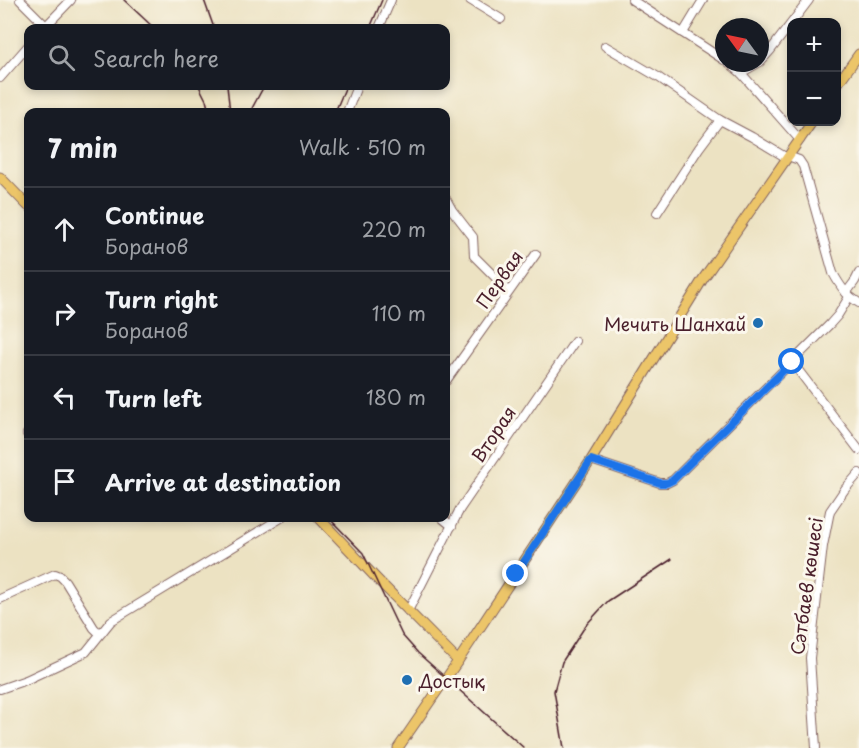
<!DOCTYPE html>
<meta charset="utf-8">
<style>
body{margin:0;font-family:"Playpen Sans",sans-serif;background:#20242c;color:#f1f3f6}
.controls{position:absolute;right:18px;top:18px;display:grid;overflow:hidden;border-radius:12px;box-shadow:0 3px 9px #0003}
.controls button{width:54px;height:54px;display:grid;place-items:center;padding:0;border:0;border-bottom:2px solid #363941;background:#171b24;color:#f1f3f6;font:30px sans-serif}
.compass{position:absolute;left:715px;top:18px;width:54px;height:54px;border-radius:50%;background:#171b24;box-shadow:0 3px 9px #0003;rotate:303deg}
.stop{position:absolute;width:18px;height:18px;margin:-14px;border:4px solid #1a73e8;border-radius:50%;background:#fff}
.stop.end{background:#1a73e8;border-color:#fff;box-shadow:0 2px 6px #0008}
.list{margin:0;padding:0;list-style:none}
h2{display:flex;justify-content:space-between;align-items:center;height:78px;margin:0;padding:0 24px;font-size:26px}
h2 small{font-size:20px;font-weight:400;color:#9ea1a6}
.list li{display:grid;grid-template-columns:39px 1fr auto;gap:18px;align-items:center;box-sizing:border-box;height:84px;padding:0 24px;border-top:2px solid #363941}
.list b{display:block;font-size:22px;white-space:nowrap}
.list p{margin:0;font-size:20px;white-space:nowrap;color:#9ea1a6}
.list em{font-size:20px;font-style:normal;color:#9ea1a6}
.icon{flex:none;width:33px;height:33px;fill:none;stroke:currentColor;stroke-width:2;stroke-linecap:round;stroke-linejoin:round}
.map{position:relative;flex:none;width:859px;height:748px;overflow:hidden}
.search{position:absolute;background:#171b24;box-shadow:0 3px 9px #0003;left:24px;top:24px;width:426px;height:66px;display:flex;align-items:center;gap:15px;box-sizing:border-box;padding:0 21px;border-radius:12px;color:#9ea1a6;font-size:22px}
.panel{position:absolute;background:#171b24;box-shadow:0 3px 9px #0003;left:24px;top:108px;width:426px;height:414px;border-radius:12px}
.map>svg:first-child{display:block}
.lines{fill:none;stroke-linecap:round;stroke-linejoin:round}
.minor-casing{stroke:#836360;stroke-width:10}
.major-casing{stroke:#836360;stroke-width:11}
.minor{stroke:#fff;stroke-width:8}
.major{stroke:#ecc569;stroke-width:9}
.rail{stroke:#4a1f2b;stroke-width:1.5}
.route{stroke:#1a73e8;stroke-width:8}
.poi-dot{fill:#1f6fb2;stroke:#fbf7ec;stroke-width:2}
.labels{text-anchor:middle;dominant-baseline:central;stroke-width:6;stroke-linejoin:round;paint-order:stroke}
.street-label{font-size:18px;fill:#4a1f2b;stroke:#fbf7ec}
.poi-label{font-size:18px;fill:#4a1f2b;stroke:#fbf7ec;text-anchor:end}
</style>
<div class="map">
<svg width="859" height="748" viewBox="0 0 859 748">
<rect width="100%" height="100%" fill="#fbf7ec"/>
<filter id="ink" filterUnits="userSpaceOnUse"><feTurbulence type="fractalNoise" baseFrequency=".0167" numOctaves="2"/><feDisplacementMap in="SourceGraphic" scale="12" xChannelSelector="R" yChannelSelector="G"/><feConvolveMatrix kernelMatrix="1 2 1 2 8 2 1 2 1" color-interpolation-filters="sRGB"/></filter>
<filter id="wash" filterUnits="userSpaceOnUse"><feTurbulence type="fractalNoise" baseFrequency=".008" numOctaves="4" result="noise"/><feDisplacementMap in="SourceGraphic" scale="24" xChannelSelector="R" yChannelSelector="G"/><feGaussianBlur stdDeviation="1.35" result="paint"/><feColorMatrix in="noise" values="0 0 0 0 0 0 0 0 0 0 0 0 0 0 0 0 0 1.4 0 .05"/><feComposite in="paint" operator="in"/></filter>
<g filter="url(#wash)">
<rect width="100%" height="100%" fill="#ece2c2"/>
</g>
<g filter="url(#ink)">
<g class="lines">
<!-- minor casing -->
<g class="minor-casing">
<g id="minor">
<path d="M20,0l26,26"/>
<path d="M470,0l31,19"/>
<path d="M632,0l92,60"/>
<path d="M44,28l27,-28"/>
<path d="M379,28l12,-28"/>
<path d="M683,33l20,-33"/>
<path d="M605,46l53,31 62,43"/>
<path d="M760,62l10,-11 39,-51"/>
<path d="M729,63l12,10 59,67"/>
<path d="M741,73l17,-10"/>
<path d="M0,78l28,-32"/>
<path d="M347,112l10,-26"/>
<path d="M788,156l11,4 4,6 30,107c7,13 13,22 26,30"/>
<path d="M446,199l6,11 21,27 1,19 31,31 -2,11"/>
<path d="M657,213l42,-65 21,-28 32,17 35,21"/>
<path d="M846,293l9,-12 4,-8"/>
<path d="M792,362l67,88"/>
<path d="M446,381l90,-127"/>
<path d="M27,434l1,-1"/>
<path d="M591,460l69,23h7l6,-3 157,-156 8,-9 11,-18"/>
<path d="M442,518l10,8"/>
<path d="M0,599l55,-25 5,2 5,5 29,47 3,3 5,1"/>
<path d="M408,611l52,-102 115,-168"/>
<path d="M0,689l26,-9 60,-28 25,-31 170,-103"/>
<path d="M816,748l-6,-90 13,-112 7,-35 15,-22 14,-16"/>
</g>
</g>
<!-- major casing -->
<g class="major-casing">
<g id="major">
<path d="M836,86l23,-32"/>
<path d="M0,177l28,29"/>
<path d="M319,518l58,61 81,82"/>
<path d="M398,748l60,-87 133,-201 112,-181 109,-157"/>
</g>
</g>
<!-- minor -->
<use href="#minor" class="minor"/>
<!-- major -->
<use href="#major" class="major"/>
<!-- rail -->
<g class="rail">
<path d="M124,0l30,28"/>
<path d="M204,0l10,28"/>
<path d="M370,28l12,-28"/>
<path d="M199,86l7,14 3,12"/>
<path d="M227,86l3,26"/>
<path d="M250,112l14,-26"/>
<path d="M335,112l11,-26"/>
<path d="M329,518l34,35 39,82 16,18 106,95"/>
<path d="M564,748l-10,-57 8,-29 24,-37 22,-24 64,-42"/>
</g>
</g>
</g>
<g class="lines" filter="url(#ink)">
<!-- route -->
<path class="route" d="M516,574l75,-114 69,23h7l6,-3 119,-118"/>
</g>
<!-- markers -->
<g class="poi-dot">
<circle cx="758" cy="323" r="6"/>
<circle cx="407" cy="680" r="6"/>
</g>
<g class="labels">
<!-- street labels -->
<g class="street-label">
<text transform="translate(499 279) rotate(-55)">Первая</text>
<text transform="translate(493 434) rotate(-56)">Вторая</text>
<text transform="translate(806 586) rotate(-82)">Сәтбаев көшесі</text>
</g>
<!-- poi labels -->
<g class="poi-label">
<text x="746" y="323">Мечить Шанхай</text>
<text x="419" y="680" text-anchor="start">Достық</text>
</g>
</g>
</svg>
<div class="controls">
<button>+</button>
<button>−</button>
</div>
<svg class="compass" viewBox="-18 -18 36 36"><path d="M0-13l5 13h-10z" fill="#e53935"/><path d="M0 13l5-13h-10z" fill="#9ea1a6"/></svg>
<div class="stop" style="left:792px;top:362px"></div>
<div class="stop end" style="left:516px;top:574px"></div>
<div class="search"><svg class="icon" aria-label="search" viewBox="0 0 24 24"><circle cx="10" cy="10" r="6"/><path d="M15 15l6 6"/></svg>Search here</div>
<section class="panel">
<h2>7 min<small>Walk · 510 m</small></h2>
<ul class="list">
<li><svg class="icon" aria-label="ahead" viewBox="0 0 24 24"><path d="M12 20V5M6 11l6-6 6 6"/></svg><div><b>Continue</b><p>Боранов</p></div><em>220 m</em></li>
<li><svg class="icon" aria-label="right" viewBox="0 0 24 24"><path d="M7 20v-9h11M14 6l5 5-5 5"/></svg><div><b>Turn right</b><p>Боранов</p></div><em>110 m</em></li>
<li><svg class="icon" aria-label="left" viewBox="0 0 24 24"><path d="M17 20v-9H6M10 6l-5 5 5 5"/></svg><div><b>Turn left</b></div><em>180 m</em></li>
<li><svg class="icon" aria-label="arrive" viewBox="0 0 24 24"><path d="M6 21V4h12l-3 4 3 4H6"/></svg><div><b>Arrive at destination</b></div></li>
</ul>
</section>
</div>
